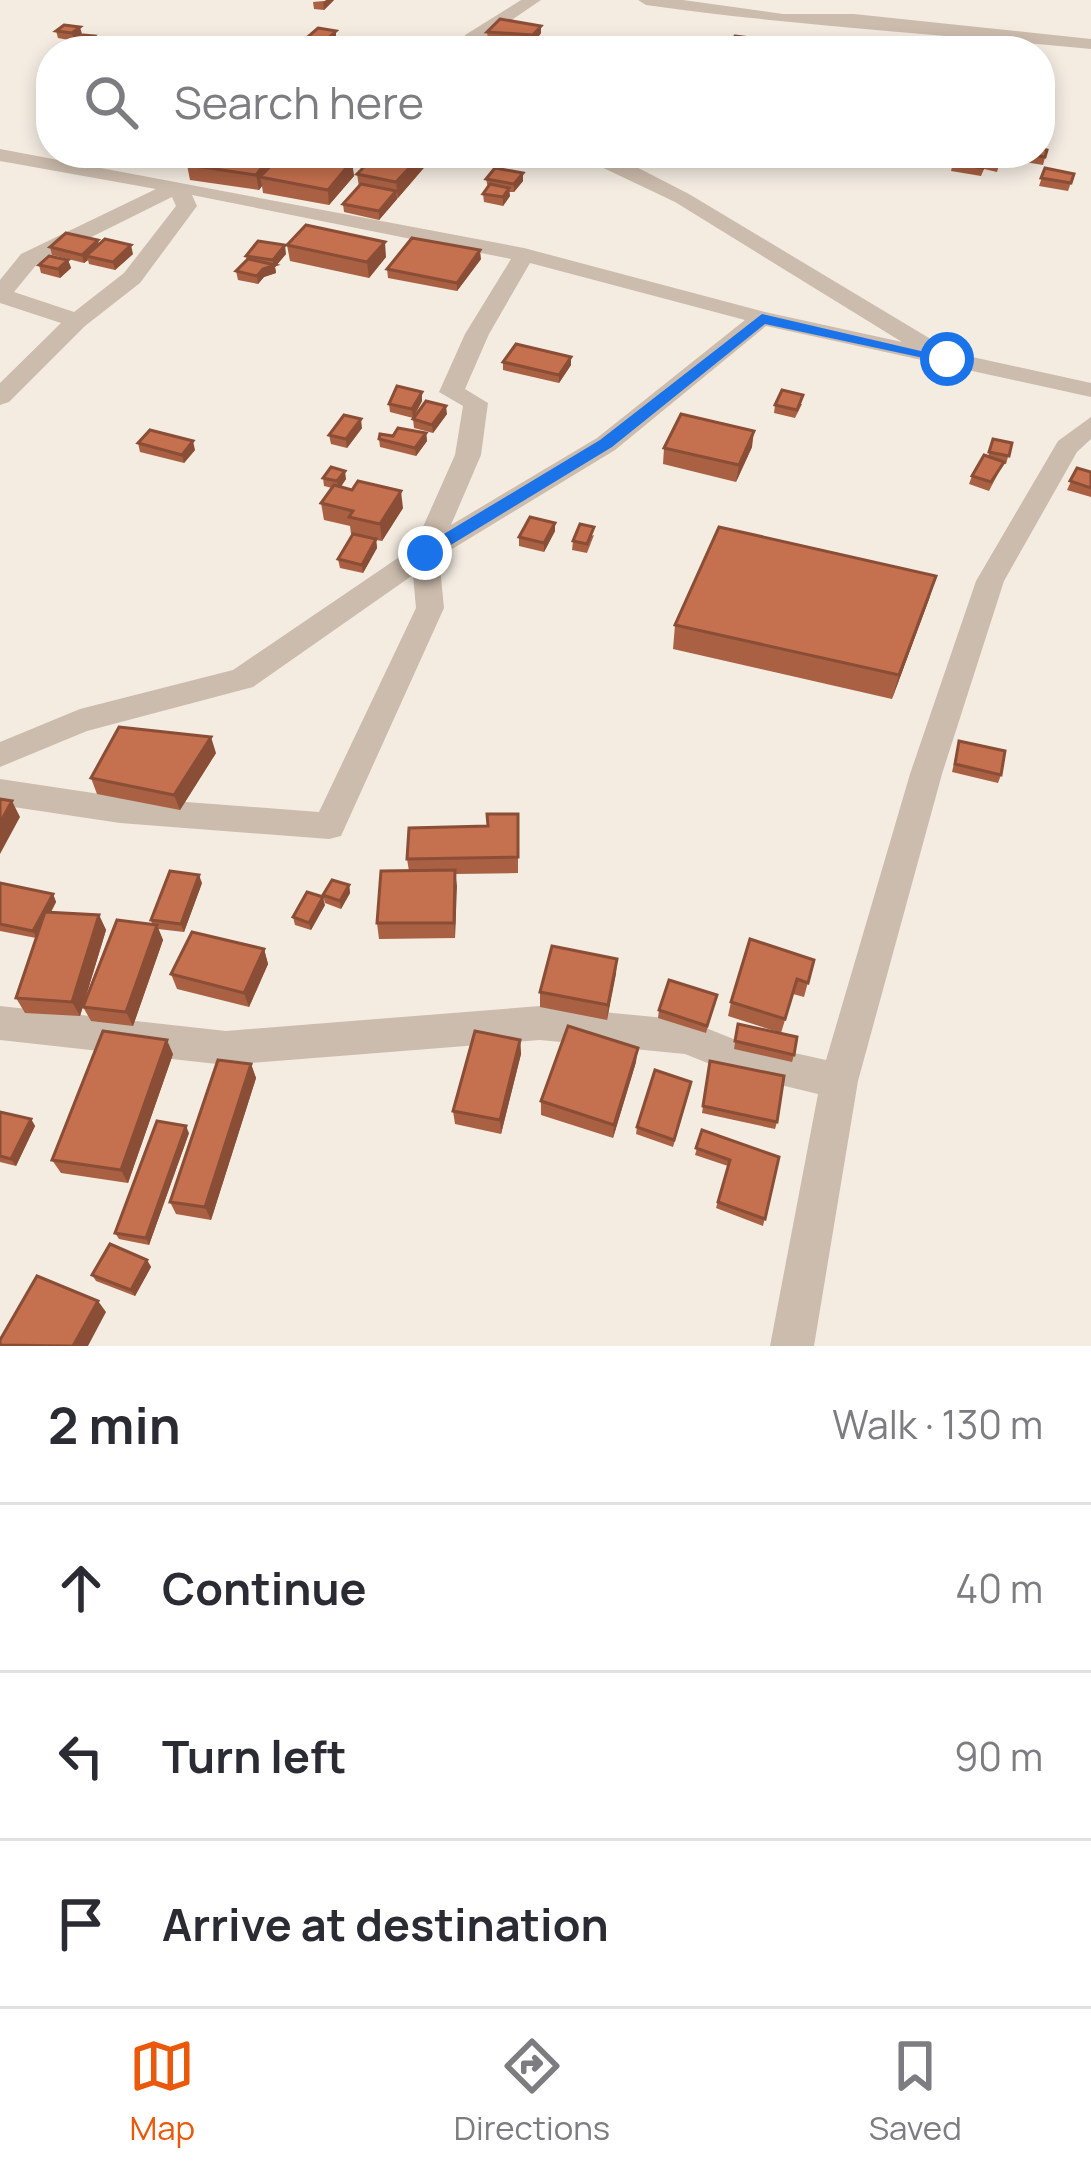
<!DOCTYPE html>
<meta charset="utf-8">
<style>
body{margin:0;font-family:Manrope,sans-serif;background:#f7f7f7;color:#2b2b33}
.stop{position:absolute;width:36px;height:36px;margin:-27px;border:9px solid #1a73e8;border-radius:50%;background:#fff}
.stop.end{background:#1a73e8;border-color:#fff;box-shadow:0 3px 12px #0008}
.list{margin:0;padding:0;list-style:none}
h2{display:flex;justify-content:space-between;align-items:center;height:156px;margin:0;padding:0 48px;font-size:51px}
h2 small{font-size:39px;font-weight:400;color:#7c7c81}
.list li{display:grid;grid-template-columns:78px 1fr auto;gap:36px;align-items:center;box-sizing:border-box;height:168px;padding:0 48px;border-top:3px solid #e1e1e2}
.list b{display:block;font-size:45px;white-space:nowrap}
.list em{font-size:39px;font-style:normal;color:#7c7c81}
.icon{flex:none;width:66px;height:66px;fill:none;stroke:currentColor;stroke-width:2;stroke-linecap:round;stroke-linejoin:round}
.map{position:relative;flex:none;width:1091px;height:1346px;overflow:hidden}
.search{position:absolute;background:#fff;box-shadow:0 6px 18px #0003;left:36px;right:36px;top:36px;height:132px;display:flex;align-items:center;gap:30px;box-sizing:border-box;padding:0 42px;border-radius:48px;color:#7c7c81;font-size:45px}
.sheet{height:660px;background:#fff}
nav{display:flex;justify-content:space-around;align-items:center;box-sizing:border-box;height:168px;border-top:3px solid #e1e1e2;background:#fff;font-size:33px;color:#7c7c81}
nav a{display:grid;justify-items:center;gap:6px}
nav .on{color:#ea580c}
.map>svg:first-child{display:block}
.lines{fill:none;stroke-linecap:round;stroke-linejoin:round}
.minor{fill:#ccbcad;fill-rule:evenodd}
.wall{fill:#a96043}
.shaded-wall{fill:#8a4e37}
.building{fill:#c5704e;stroke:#8a4e37;stroke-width:3}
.route{fill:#1a73e8}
</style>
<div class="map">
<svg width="1091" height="1346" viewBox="0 0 1091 1346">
<rect width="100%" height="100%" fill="#f4ece1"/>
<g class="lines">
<!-- minor -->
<g class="minor">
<path d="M521,0h20l-60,41 4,10h-18l-2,-16z"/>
<path d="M638,0h45l100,14h71l237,25v10c-149,-15 -297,-23 -445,-44z"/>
<path d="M0,149l524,99 241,64 137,30 -227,-140 -103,-49 41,2 76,39 245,147 2,8 155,34v14l-325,-71 -151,124 -176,107 5,51 -103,228 -12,3 -209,-16 -120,-18v-26l120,18 199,15 97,-204 -3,-33 -160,112 -166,44 -87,36v-25l80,-33 153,-39 181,-123 41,-92 8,-49 -24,-14 26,-58 46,-75 -319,-64 5,11 -57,77 -55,43 -76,76 -9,3v-22l61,-60 -61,-20v-23l21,-26 135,-65 -156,-28zM172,197l4,9 -52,67 -50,39 -60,-20 23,-28zM530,263l215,57 -148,118 -146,87 30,-70 7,-52 -23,-14 24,-55z"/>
<path d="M1091,417v22l-14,13 -73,129 -62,193 -84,307 -44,265h-44l48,-252 -83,-20 -50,-20 -145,-14 -314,25 -226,-25v-34l226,25 314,-25 146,14 50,20 90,20 84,-286 66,-193 82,-140z"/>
</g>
</g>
<!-- wall -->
<g class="wall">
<path d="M334,0l-10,10 -10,-1 -1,-7z"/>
<path d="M541,26v7l-7,10 -46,-3 -1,-8z"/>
<path d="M56,31l26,3 -8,7 -16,-3z"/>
<path d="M1047,150l-4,15 -24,-4 2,-8z"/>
<path d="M197,153h159l-5,8 3,15 -25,29 -66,-12 -1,-7 -3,4 -69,-10 -3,-15z"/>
<path d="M378,153h49l1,10 -49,57 -35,-8 -1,-8 16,-17 -2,-13z"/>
<path d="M1002,155l-5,17 -13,-3 -3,7 -30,-5 2,-8z"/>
<path d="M1045,168l29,6 -6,17 -29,-5z"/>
<path d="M523,173v8l-9,11h-5l1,4 -7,10 -19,-4 -1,-8 5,-6 -2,-9z"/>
<path d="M99,244l34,10 -18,16 -26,-6 -1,-4 -4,3 -32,-8 -2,-8z"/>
<path d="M287,245l99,12 -17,21 -79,-17z"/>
<path d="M286,254l-11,13 1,6 -12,4 -6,7 -20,-4 -2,-9 11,-10 -1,-5z"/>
<path d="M481,259l-24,32 -69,-13 -1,-9z"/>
<path d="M68,260l3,8 -11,10 -19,-5 -2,-8z"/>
<path d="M571,357v8l-12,18 -56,-13v-8z"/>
<path d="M422,392v9l-9,17 -23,-6 -1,-8z"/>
<path d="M802,404l-7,14 -21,-5 1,-8z"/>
<path d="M447,414l-14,19 -19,-5 -1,-9z"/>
<path d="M362,428l-15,20 -16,-4 -2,-9z"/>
<path d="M426,433l1,8 -11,15 -36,-9 -1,-8z"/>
<path d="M993,439l19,4 -6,21h-3l-14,27 -20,-7 3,-8 16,-19z"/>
<path d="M138,443l57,7 -11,13 -44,-11z"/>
<path d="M752,447l-16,35 -73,-18 1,-16z"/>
<path d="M1077,468l14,4v25l-24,-7z"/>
<path d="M323,478l23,1 -5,8 62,21 -21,33 -6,-1 1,8 -14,25 -23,-5 -2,-9 25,-23 -12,-2 -1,-8 -26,-6 -3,-17 11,-15 -8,-2z"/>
<path d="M555,523v8l-11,21 -25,-6v-9z"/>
<path d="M594,535l-7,18 -15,-3 1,-9z"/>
<path d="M936,576l-7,23 -37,100 -219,-50 2,-24z"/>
<path d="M959,741l42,34 -3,8 -46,-11z"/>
<path d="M216,753l-36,57 -83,-16 -6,-16z"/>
<path d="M518,814v59l-62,1 -1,64 -76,1 -2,-16 32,-52 -2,-12z"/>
<path d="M0,883l53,11 3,8 -5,10 48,3 7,15 -26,86 -55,-3 -9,-15 20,-60 -36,-7z"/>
<path d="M202,883l-18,49 -26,-3 5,11 -30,86 -42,-5 -8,-14 69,-83 -1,-4z"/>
<path d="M349,885l1,8 -9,16 -16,-6 -2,-8z"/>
<path d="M325,905l-14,25 -16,-5 -2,-8z"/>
<path d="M264,949l4,15 -19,43 -72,-18 -6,-15z"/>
<path d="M617,959l-10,61 -67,-13v-15z"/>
<path d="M814,960l-10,37 -11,-3 -12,39 -53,-17 3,-14z"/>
<path d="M715,1003l-9,30 -48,-15 1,-8z"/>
<path d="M738,1024l56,31 -2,7 -58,-13z"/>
<path d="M520,1040l1,14 -20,80 -46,-10 -2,-13z"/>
<path d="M173,1054l-45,129 -67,-10 -9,-13z"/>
<path d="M710,1061l67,61 -2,7 -73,-16z"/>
<path d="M636,1062l-23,76 -72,-23v-14z"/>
<path d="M251,1064l5,14 -45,142 -35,-6 -6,-12z"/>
<path d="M690,1089l-17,58 -37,-13 1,-7z"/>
<path d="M0,1112l31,7 4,7 -19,40 -16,-4z"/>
<path d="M702,1130l77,27 -16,69 -47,-18 12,-42 -33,-11z"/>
<path d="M189,1133l-40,112 -30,-6 -4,-6z"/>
<path d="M147,1260l4,7 -16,29 -39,-15 -4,-6z"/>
</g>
<!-- shaded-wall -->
<g class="shaded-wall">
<path d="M326,0h8l-10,10 -1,-7z"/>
<path d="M541,26v7l-7,10 -1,-8z"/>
<path d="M80,27l2,7 -8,7 -2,-8z"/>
<path d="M336,31v7l-13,13h-9z"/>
<path d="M94,36l2,8 -9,7h-5l-1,-4z"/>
<path d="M766,40l-1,8 -37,3 1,-6z"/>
<path d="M274,153h11l-25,24 2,9 -3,4 -3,-15z"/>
<path d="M423,153h4l1,10 -30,35 -2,-16z"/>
<path d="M352,161l2,15 -25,29 -1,-15z"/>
<path d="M523,173v8l-9,11v-8z"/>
<path d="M509,188l1,8 -7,10v-9z"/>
<path d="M396,191l1,8 -18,21v-9z"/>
<path d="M98,240l2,9 -14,7 2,4 -4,3 -2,-8z"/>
<path d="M385,242l1,15 -17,21 -2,-16z"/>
<path d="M131,245l2,9 -18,16 -2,-8z"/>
<path d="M285,245l1,9 -11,13 1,6 -12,4 -6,7 -1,-8 6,-7 10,-3v-6z"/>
<path d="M480,250l1,9 -24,32v-8z"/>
<path d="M68,260l3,8 -11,10 -2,-9z"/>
<path d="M571,357v8l-12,18v-8z"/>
<path d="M422,392v9l-9,17 -1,-9z"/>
<path d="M446,406l1,8 -14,19 -1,-8z"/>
<path d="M361,419l1,9 -15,20 -1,-9z"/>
<path d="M754,431l-2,16 -16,35 3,-17z"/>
<path d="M426,433l1,8 -11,15 -1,-8z"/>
<path d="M193,441l2,9 -11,13 -2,-8z"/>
<path d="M345,471l1,8 -8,11 -1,-9z"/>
<path d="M401,491l2,17 -21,33 -2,-17z"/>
<path d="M555,523v8l-11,21v-9z"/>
<path d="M376,539l1,9 -14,25 -1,-8z"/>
<path d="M936,576l-7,23 -37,100 7,-24z"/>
<path d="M211,737l5,16 -36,57 -6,-15z"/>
<path d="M12,801l8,16 -20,37v-31z"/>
<path d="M455,870l2,16 -2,52 -1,-15z"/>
<path d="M199,875l3,8 -18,49 -3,-8z"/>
<path d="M349,885l1,8 -9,16 -1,-8z"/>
<path d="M53,894l3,8 -19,36 -4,-7z"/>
<path d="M323,897l2,8 -14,25 -2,-7z"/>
<path d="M99,915l7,15 -26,86 -8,-14z"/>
<path d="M157,925l6,15 -30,86 -7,-14z"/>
<path d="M264,949l4,15 -19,43 -5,-14z"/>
<path d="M617,959l-1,15 -9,46 1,-15z"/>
<path d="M167,1040l6,14 -45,129 -7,-13z"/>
<path d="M520,1040l1,14 -20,80 -1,-14z"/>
<path d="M638,1048l-2,14 -23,76 1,-13z"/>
<path d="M251,1064l5,14 -45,142 -6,-13z"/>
<path d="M31,1119l4,7 -19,40 -5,-7z"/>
<path d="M186,1126l3,7 -40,112 -3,-7z"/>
<path d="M147,1260l4,7 -16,29 -4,-6z"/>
<path d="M98,1301l8,11 -18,34h-15z"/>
</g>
<!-- building -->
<g class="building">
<path d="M500,19l41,7 -8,9 -46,-3z"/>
<path d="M64,25l16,2 -8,6 -16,-2z"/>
<path d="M318,28l18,3 -22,20 -19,-3z"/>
<path d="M83,35l11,1 -13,11 -10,-2z"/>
<path d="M735,36l31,4 -37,5z"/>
<path d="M685,38l39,6 -5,7h-43z"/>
<path d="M1040,148l7,2 -2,7 -24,-4h19z"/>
<path d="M197,153h77l-18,22 -69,-10z"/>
<path d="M283,153h24l45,8 -24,29 -68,-13z"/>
<path d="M378,153h45l-27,29 -39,-8z"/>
<path d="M957,153h33l12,2 -3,9 -13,-3 -3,7 -30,-5z"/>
<path d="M495,168l28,5 -9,11 -28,-5z"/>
<path d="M1045,168l29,6 -3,9 -30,-5z"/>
<path d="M361,184l35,7 -17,20 -36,-7z"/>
<path d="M490,184l19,4 -6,9 -20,-3z"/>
<path d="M306,225l79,17 -18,20 -80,-17z"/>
<path d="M66,233l32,7 -16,15 -32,-8z"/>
<path d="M412,238l68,12 -23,33 -70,-14z"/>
<path d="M105,239l26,6 -18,17 -27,-6z"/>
<path d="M258,241l27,4 -12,15 -27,-4z"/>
<path d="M49,256l19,4 -10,9 -19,-4z"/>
<path d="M248,259l27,6 -12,4 -6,7 -21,-5z"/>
<path d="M516,344l55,13 -12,18 -56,-13z"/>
<path d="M397,386l25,6 -10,17 -23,-5z"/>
<path d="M782,390l21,5 -6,15 -22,-5z"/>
<path d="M426,401l20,5 -14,19 -19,-6z"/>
<path d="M681,414l73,17 -15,34 -75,-17z"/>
<path d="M344,415l17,4 -15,20 -17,-4z"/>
<path d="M398,428l28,5 -11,15 -36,-9 1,-5 13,2z"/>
<path d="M150,430l43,11 -11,14 -44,-12z"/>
<path d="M993,439l19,4 -3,13 -20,-4z"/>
<path d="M984,455l20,7 -13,20 -19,-6z"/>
<path d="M331,467l14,4 -8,10 -14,-3z"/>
<path d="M1077,468l14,4v16l-21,-7z"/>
<path d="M358,481l43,10 -21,33 -31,-7 4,-6 -32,-8 13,-18 18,5z"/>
<path d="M530,517l25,6 -11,20 -25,-6z"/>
<path d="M580,524l14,3 -7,17 -14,-3z"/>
<path d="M719,527l217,49 -37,99 -224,-50z"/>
<path d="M353,534l23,5 -14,26 -24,-6z"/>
<path d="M119,727l92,10 -37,58 -83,-17z"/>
<path d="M959,741l46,10 -4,24 -46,-11z"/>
<path d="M0,799l12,2 -12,22z"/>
<path d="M487,814h31v43l-111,2 2,-31 79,-2z"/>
<path d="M455,870l-1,53h-77l4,-52z"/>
<path d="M170,871l29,4 -18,49 -30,-4z"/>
<path d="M332,880l17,5 -9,16 -17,-6z"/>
<path d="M0,883l53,11 -20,37 -33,-7z"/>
<path d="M307,892l16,5 -14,26 -16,-6z"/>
<path d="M45,912l54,3 -27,87 -56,-4z"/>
<path d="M117,920l40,5 -31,87 -43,-5z"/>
<path d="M192,932l72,17 -20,44 -73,-19z"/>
<path d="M750,939l64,21 -6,23 -11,-4 -12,40 -54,-17z"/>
<path d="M552,946l65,13 -9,46 -68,-13z"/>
<path d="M669,980l48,15 -10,31 -48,-16z"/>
<path d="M738,1024l59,13 -3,18 -59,-14z"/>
<path d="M568,1026l70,22 -24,77 -73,-24z"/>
<path d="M103,1031l64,9 -46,130 -69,-10z"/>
<path d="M475,1031l45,9 -20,80 -47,-9z"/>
<path d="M218,1060l33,4 -46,143 -35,-5z"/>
<path d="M710,1061l74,15 -7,46 -74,-16z"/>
<path d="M655,1070l36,12 -17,58 -37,-13z"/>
<path d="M0,1112l31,7 -20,40 -11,-3z"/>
<path d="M157,1121l29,5 -40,112 -31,-5z"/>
<path d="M702,1130l77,27 -14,62 -47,-17 12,-42 -34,-12z"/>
<path d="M110,1244l37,16 -16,30 -39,-15z"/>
<path d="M37,1276l61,25 -25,45 -73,-1v-5z"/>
</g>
<!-- route -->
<path class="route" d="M762,314l193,45 -8,4 -182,-39 -153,123 -181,110h-12v-8l181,-109z"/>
</svg>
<div class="stop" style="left:947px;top:359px"></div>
<div class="stop end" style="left:425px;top:553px"></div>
<div class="search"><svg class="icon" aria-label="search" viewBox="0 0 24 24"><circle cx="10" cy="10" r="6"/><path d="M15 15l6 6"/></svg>Search here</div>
</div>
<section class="sheet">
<h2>2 min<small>Walk · 130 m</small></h2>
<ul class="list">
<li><svg class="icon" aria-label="ahead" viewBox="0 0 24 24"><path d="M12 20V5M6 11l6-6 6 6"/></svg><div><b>Continue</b></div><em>40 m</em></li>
<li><svg class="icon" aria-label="left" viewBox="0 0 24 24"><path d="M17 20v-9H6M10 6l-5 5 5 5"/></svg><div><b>Turn left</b></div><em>90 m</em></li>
<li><svg class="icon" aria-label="arrive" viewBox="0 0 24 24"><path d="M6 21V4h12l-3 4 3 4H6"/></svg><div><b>Arrive at destination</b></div></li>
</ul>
</section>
<nav>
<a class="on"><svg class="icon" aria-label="map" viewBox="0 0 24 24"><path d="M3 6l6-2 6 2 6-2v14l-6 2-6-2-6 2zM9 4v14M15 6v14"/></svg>Map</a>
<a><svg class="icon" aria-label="directions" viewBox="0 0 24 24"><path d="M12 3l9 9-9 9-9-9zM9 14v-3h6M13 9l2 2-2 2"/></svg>Directions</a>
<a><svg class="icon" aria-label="saved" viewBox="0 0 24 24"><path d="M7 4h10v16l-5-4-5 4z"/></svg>Saved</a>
</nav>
